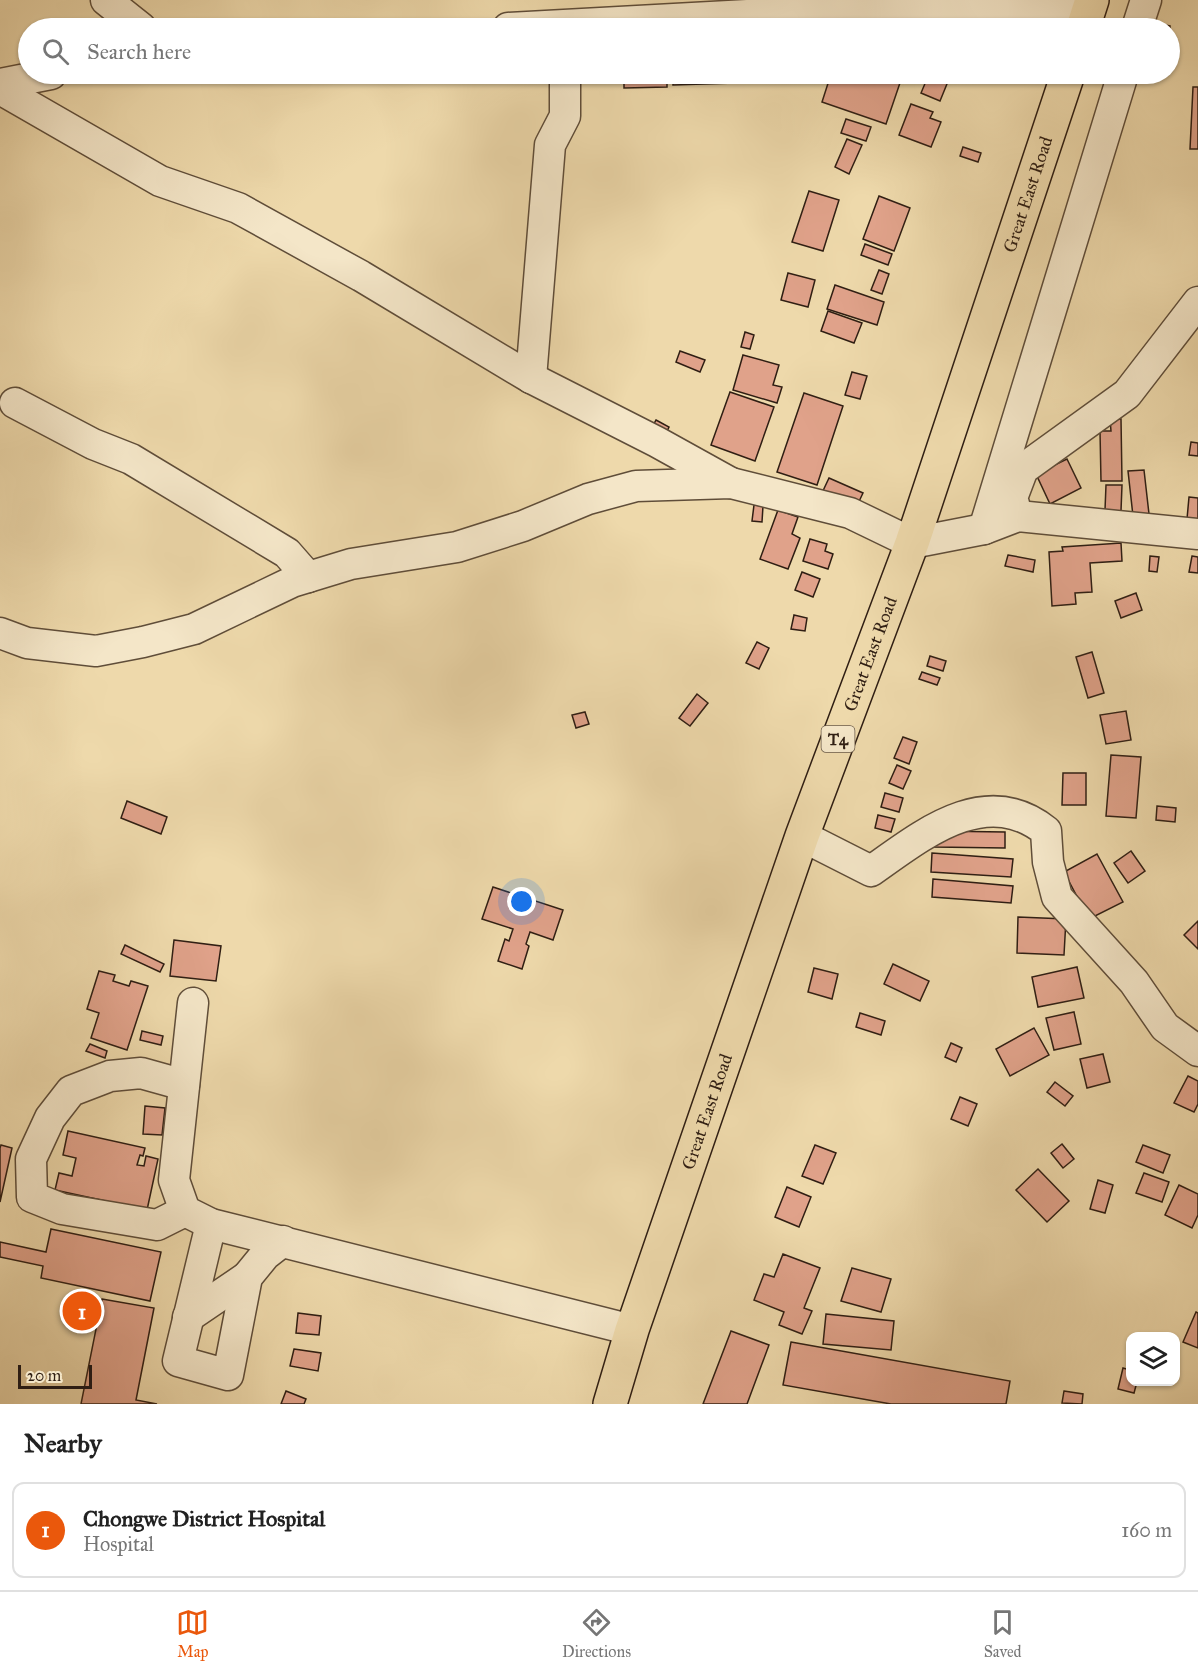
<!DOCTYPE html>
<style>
body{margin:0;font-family:"IM FELL Great Primer",serif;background:#f2f2f2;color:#222}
.controls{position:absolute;right:18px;bottom:18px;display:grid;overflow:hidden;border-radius:12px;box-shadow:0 2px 4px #0004}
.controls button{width:54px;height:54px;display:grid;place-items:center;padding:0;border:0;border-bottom:2px solid #e0e0e0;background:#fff;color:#222;font:30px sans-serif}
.scale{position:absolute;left:18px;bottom:15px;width:74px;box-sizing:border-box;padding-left:6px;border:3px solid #2f1e13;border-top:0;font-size:16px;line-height:21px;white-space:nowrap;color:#2f1e13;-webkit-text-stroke:4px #f4e6c8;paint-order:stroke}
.you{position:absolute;left:522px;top:902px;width:21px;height:21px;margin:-15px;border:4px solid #fff;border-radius:50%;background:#1a73e8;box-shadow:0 0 0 9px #1a73e833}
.badge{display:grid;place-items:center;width:39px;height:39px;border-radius:50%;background:#ea580c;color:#fff;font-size:20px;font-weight:700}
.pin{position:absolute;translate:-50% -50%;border:3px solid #fff;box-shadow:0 2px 6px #0006}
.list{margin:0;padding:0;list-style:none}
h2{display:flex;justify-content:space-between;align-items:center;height:78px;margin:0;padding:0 24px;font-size:26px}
h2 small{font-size:20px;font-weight:400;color:#767676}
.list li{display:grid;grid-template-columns:39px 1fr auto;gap:18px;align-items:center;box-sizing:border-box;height:96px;margin:0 12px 12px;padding:0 12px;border:2px solid #e0e0e0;border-radius:12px}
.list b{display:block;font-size:22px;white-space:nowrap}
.list p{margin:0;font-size:20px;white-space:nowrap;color:#767676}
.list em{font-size:20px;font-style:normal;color:#767676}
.icon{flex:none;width:33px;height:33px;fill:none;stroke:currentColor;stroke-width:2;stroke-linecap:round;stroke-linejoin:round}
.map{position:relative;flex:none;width:1198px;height:1404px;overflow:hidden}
.search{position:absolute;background:#fff;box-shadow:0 2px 4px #0004;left:18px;right:18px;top:18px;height:66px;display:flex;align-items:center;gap:15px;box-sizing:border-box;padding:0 21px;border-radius:33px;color:#767676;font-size:22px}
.sheet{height:186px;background:#fff}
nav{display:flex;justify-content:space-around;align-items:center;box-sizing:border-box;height:84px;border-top:2px solid #e0e0e0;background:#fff;font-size:16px;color:#767676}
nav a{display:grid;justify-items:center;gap:3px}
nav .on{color:#ea580c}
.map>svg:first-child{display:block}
.building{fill:#e0a28a;stroke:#2f1e13;stroke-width:1.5}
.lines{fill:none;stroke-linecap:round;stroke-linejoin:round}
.minor-casing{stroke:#5f4d39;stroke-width:33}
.highway-casing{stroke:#2f1e13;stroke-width:36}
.minor{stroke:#f4e6c8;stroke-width:30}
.highway{stroke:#eed9ab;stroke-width:33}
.labels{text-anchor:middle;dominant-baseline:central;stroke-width:4.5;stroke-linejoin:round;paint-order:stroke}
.shield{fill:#f4e6c8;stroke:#6a5a49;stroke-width:1.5}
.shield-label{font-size:16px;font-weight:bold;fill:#2f1e13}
.street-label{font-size:18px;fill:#2f1e13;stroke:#f4e6c8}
</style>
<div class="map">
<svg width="1198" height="1404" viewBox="0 0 1198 1404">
<rect width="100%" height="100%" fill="#eed9ab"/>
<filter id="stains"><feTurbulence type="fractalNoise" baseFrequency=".00333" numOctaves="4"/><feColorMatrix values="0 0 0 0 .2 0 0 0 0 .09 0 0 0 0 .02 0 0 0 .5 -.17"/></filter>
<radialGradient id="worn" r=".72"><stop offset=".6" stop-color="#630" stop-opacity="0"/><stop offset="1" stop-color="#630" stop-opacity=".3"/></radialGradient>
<!-- building -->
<g class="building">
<path d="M1148,22l22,4v3l-23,-1z"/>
<path d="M848,23l16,5h-18z"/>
<path d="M624,74h43v13l-43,1z"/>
<path d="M673,74h62v9l-62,2z"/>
<path d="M831,74h72l-17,50 -64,-22z"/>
<path d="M929,74h22l-11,27 -19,-8z"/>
<path d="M1139,74h23l-2,6 -21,-3z"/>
<path d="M1193,87h5v62h-8z"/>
<path d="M911,104l22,8 -3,6 11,4 -10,25 -32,-12z"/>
<path d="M846,119l25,8 -5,14 -25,-8z"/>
<path d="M847,139l15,6 -13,29 -14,-7z"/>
<path d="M963,147l18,6 -3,9 -18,-6z"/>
<path d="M809,191l30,9 -16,51 -31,-9z"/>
<path d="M879,196l31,12 -16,43 -31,-12z"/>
<path d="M865,244l27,10 -4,11 -27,-10z"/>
<path d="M879,270l10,4 -7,20 -11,-4z"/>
<path d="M788,273l27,7 -7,27 -27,-7z"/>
<path d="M835,285l49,17 -7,23 -50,-16z"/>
<path d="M828,311l34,12 -8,20 -33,-12z"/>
<path d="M745,332l9,3 -4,14 -9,-2z"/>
<path d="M680,351l25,9 -5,12 -24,-10z"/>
<path d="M743,355l36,10 -6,20 9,2 -5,16 -44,-13z"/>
<path d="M852,372l15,4 -7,23 -15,-4z"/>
<path d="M730,392l44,15 -19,54 -44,-16z"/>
<path d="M804,393l39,13 -26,79 -40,-13z"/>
<path d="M1110,419h11l1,62h-21l-1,-50h11z"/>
<path d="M656,420l13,7 -7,15 -14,-7z"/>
<path d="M1191,442l7,1v13l-9,-1z"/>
<path d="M1067,459l14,29 -31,16 -14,-30z"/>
<path d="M1144,470l5,44 -16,2 -5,-45z"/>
<path d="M829,478l34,15 -8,17 -34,-15z"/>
<path d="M1106,485h16l-1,26 -16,-1z"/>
<path d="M1189,497l9,1v22l-11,-1z"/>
<path d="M754,505l9,1 -1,16 -10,-1z"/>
<path d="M778,510l20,7 -6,17 8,4 -12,31 -28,-10z"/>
<path d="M810,539l17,5 -2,7 8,3 -5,15 -25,-8z"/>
<path d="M1121,543l1,18 -32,2 2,29 -17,1 1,11 -24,2 -3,-54 14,-1 -1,-4z"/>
<path d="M1008,555l27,5 -2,12 -28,-6z"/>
<path d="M1150,556l9,1 -2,15 -8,-1z"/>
<path d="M1192,556l6,1v16l-9,-1z"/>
<path d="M802,572l18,7 -7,18 -18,-7z"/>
<path d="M1136,593l6,17 -21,8 -6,-17z"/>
<path d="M794,615l13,3 -2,13 -14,-2z"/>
<path d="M757,642l12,6 -10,21 -13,-6z"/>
<path d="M1092,652l12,41 -16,5 -12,-41z"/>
<path d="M930,656l16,5 -3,10 -16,-5z"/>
<path d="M922,672l18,6 -3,7 -18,-6z"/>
<path d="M697,694l11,9 -18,23 -11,-8z"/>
<path d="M1126,711l5,29 -25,4 -6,-29z"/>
<path d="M585,712l4,12 -13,4 -4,-13z"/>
<path d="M903,737l14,5 -8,22 -15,-6z"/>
<path d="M1111,755l30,2 -5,61 -30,-2z"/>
<path d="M897,765l14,6 -8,18 -14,-6z"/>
<path d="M1063,773h23v32h-24z"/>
<path d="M885,793l18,5 -4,14 -18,-5z"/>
<path d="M127,801l40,16 -6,17 -40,-16z"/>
<path d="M1157,806l19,2 -1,14 -19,-2z"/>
<path d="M878,815l17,4 -4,13 -16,-4z"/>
<path d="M935,831l70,1v16l-71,-1z"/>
<path d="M1131,851l14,20 -17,12 -14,-20z"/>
<path d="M932,853l81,6 -2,18 -80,-5z"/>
<path d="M1097,854l26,48 -34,17 -25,-47z"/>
<path d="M933,879l80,7 -2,17 -79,-6z"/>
<path d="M493,887l70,23 -10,30 -23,-8 -4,12 3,2 -7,23 -24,-8 7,-22 4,2 4,-12 -31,-10z"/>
<path d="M1018,917l48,2 -2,36 -47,-2z"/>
<path d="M1198,921v28l-14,-14z"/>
<path d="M174,940l47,6 -5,35 -46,-5z"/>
<path d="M125,945l39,19 -4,8 -39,-18z"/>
<path d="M893,964l36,17 -9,20 -36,-17z"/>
<path d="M1077,967l7,31 -46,9 -6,-30z"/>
<path d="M814,968l24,6 -6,25 -24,-7z"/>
<path d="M99,971l16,4 -2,6 16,5 2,-5 17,5 -21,64 -36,-12 8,-25 -12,-4z"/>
<path d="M1074,1012l7,32 -27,6 -8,-32z"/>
<path d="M860,1013l25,8 -4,14 -25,-8z"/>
<path d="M1034,1028l15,27 -39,21 -14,-27z"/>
<path d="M142,1031l21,5 -2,9 -21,-5z"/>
<path d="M951,1043l11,5 -6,14 -11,-5z"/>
<path d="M90,1044l17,7 -2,7 -19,-7z"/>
<path d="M1103,1054l7,28 -23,6 -7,-29z"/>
<path d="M1188,1076l10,5v23l-4,8 -20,-9z"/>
<path d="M1055,1082l18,14 -8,10 -18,-14z"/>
<path d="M960,1097l17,7 -9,22 -17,-7z"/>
<path d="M145,1106l20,2 -3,27 -19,-1z"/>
<path d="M68,1131l77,17 -2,8 -3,-1 -3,10 7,1 2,-10 12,3 -11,51 -92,-20 4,-17 13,3 4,-18 -13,-3z"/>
<path d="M1062,1144l12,15 -11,9 -12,-15z"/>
<path d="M1,1145l11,3 -12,54v-54z"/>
<path d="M815,1145l21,8 -13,31 -21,-8z"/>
<path d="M1143,1145l27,10 -7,18 -27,-11z"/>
<path d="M1038,1169l31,32 -22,21 -31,-32z"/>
<path d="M1144,1173l25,9 -7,20 -26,-9z"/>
<path d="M1098,1180l15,5 -8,28 -15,-4z"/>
<path d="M1179,1185l19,9v21l-6,13 -27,-13z"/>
<path d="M787,1187l24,10 -12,30 -24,-10z"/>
<path d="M51,1229l110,23 -11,49 -109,-23 2,-12 -43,-9v-15l46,10z"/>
<path d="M783,1254l37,14 -16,40 8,3 -10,23 -23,-9 5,-13 -30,-12 10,-26 10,3z"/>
<path d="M852,1268l39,11 -10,33 -40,-11z"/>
<path d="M102,1299l52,9 -18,92 21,4h-76z"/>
<path d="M1196,1312l2,1v35l-15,-6z"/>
<path d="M298,1313l23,3 -2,19 -23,-2z"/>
<path d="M826,1314l68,7 -3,29 -68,-6z"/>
<path d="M731,1331l38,14 -22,59h-44z"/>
<path d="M791,1342l219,39 -4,23h-115l-108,-19z"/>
<path d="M294,1349l27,4 -3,18 -28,-5z"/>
<path d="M1123,1368l7,2v12h7l-3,11 -16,-4z"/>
<path d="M286,1391l20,8 -2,5h-23z"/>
<path d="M1064,1391l19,3 -1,10 -20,-1z"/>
</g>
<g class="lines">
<!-- minor casing -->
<g class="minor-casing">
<g id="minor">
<path d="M106,0l35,28"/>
<path d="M508,28l294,-16 289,-7"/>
<path d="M1137,28l9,-28"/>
<path d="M0,84l51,-10"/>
<path d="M0,89l160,92 78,27 123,68 170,102 126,64 74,41"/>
<path d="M531,378l19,-233 15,-29v-42"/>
<path d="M15,403l78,41 38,15 156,94 21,24"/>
<path d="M1014,504l-2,-6 11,-29 104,-75 71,-92"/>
<path d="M984,529l139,-455"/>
<path d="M0,633l27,10 69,8 47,-9 51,-13 98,-47 59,-18 106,-17 66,-21 65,-27 48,-13 95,-3 119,30 62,30 72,-14 34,-13 180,18"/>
<path d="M802,836l69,35c50,-35 114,-89 175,-40l2,31 9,35 77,85 31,45 33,24"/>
<path d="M193,1003l-19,177 11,31 26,13 421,106"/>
<path d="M184,1085l-43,-12 -31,3 -39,15 -21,27 -19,41 1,38 30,12 95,16 28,-14"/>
<path d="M211,1224l-33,137 50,14 19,-98 18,-22 18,-14"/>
<path d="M188,1317l59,-40"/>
</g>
</g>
<!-- highway casing -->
<g class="highway-casing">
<g id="highway">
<path d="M1083,28l9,-28"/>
<path id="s1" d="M610,1404l22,-74 170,-494 110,-293 156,-469"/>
</g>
</g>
<!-- minor -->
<use href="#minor" class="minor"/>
<!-- highway -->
<use href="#highway" class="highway"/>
</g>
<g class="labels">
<!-- shield labels -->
<rect class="shield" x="821.5" y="726" width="33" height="26" rx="4.5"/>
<g class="shield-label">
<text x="838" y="739">T4</text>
</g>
<!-- street labels -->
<g class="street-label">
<text stroke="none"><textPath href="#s1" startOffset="1280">Great East Road</textPath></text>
<text stroke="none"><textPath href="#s1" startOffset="794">Great East Road</textPath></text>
<text stroke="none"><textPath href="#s1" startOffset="308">Great East Road</textPath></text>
</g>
</g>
<rect width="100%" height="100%" filter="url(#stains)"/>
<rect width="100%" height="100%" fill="url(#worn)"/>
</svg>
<div class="controls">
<button><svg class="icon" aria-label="layers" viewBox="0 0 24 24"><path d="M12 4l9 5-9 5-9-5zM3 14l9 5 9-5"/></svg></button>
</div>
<div class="scale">20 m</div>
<div class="you"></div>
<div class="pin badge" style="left:82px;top:1311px">1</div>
<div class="search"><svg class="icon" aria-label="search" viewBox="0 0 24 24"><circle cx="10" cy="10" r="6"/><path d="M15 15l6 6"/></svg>Search here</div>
</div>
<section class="sheet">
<h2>Nearby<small></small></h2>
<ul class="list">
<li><span class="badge">1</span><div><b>Chongwe District Hospital</b><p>Hospital</p></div><em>160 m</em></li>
</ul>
</section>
<nav>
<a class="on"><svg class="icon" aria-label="map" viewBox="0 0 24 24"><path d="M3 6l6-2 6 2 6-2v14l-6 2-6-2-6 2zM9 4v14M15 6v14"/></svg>Map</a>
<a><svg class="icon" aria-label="directions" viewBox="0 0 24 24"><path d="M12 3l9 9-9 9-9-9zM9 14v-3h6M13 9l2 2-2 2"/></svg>Directions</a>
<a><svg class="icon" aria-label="saved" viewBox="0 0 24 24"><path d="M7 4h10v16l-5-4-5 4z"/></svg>Saved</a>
</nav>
